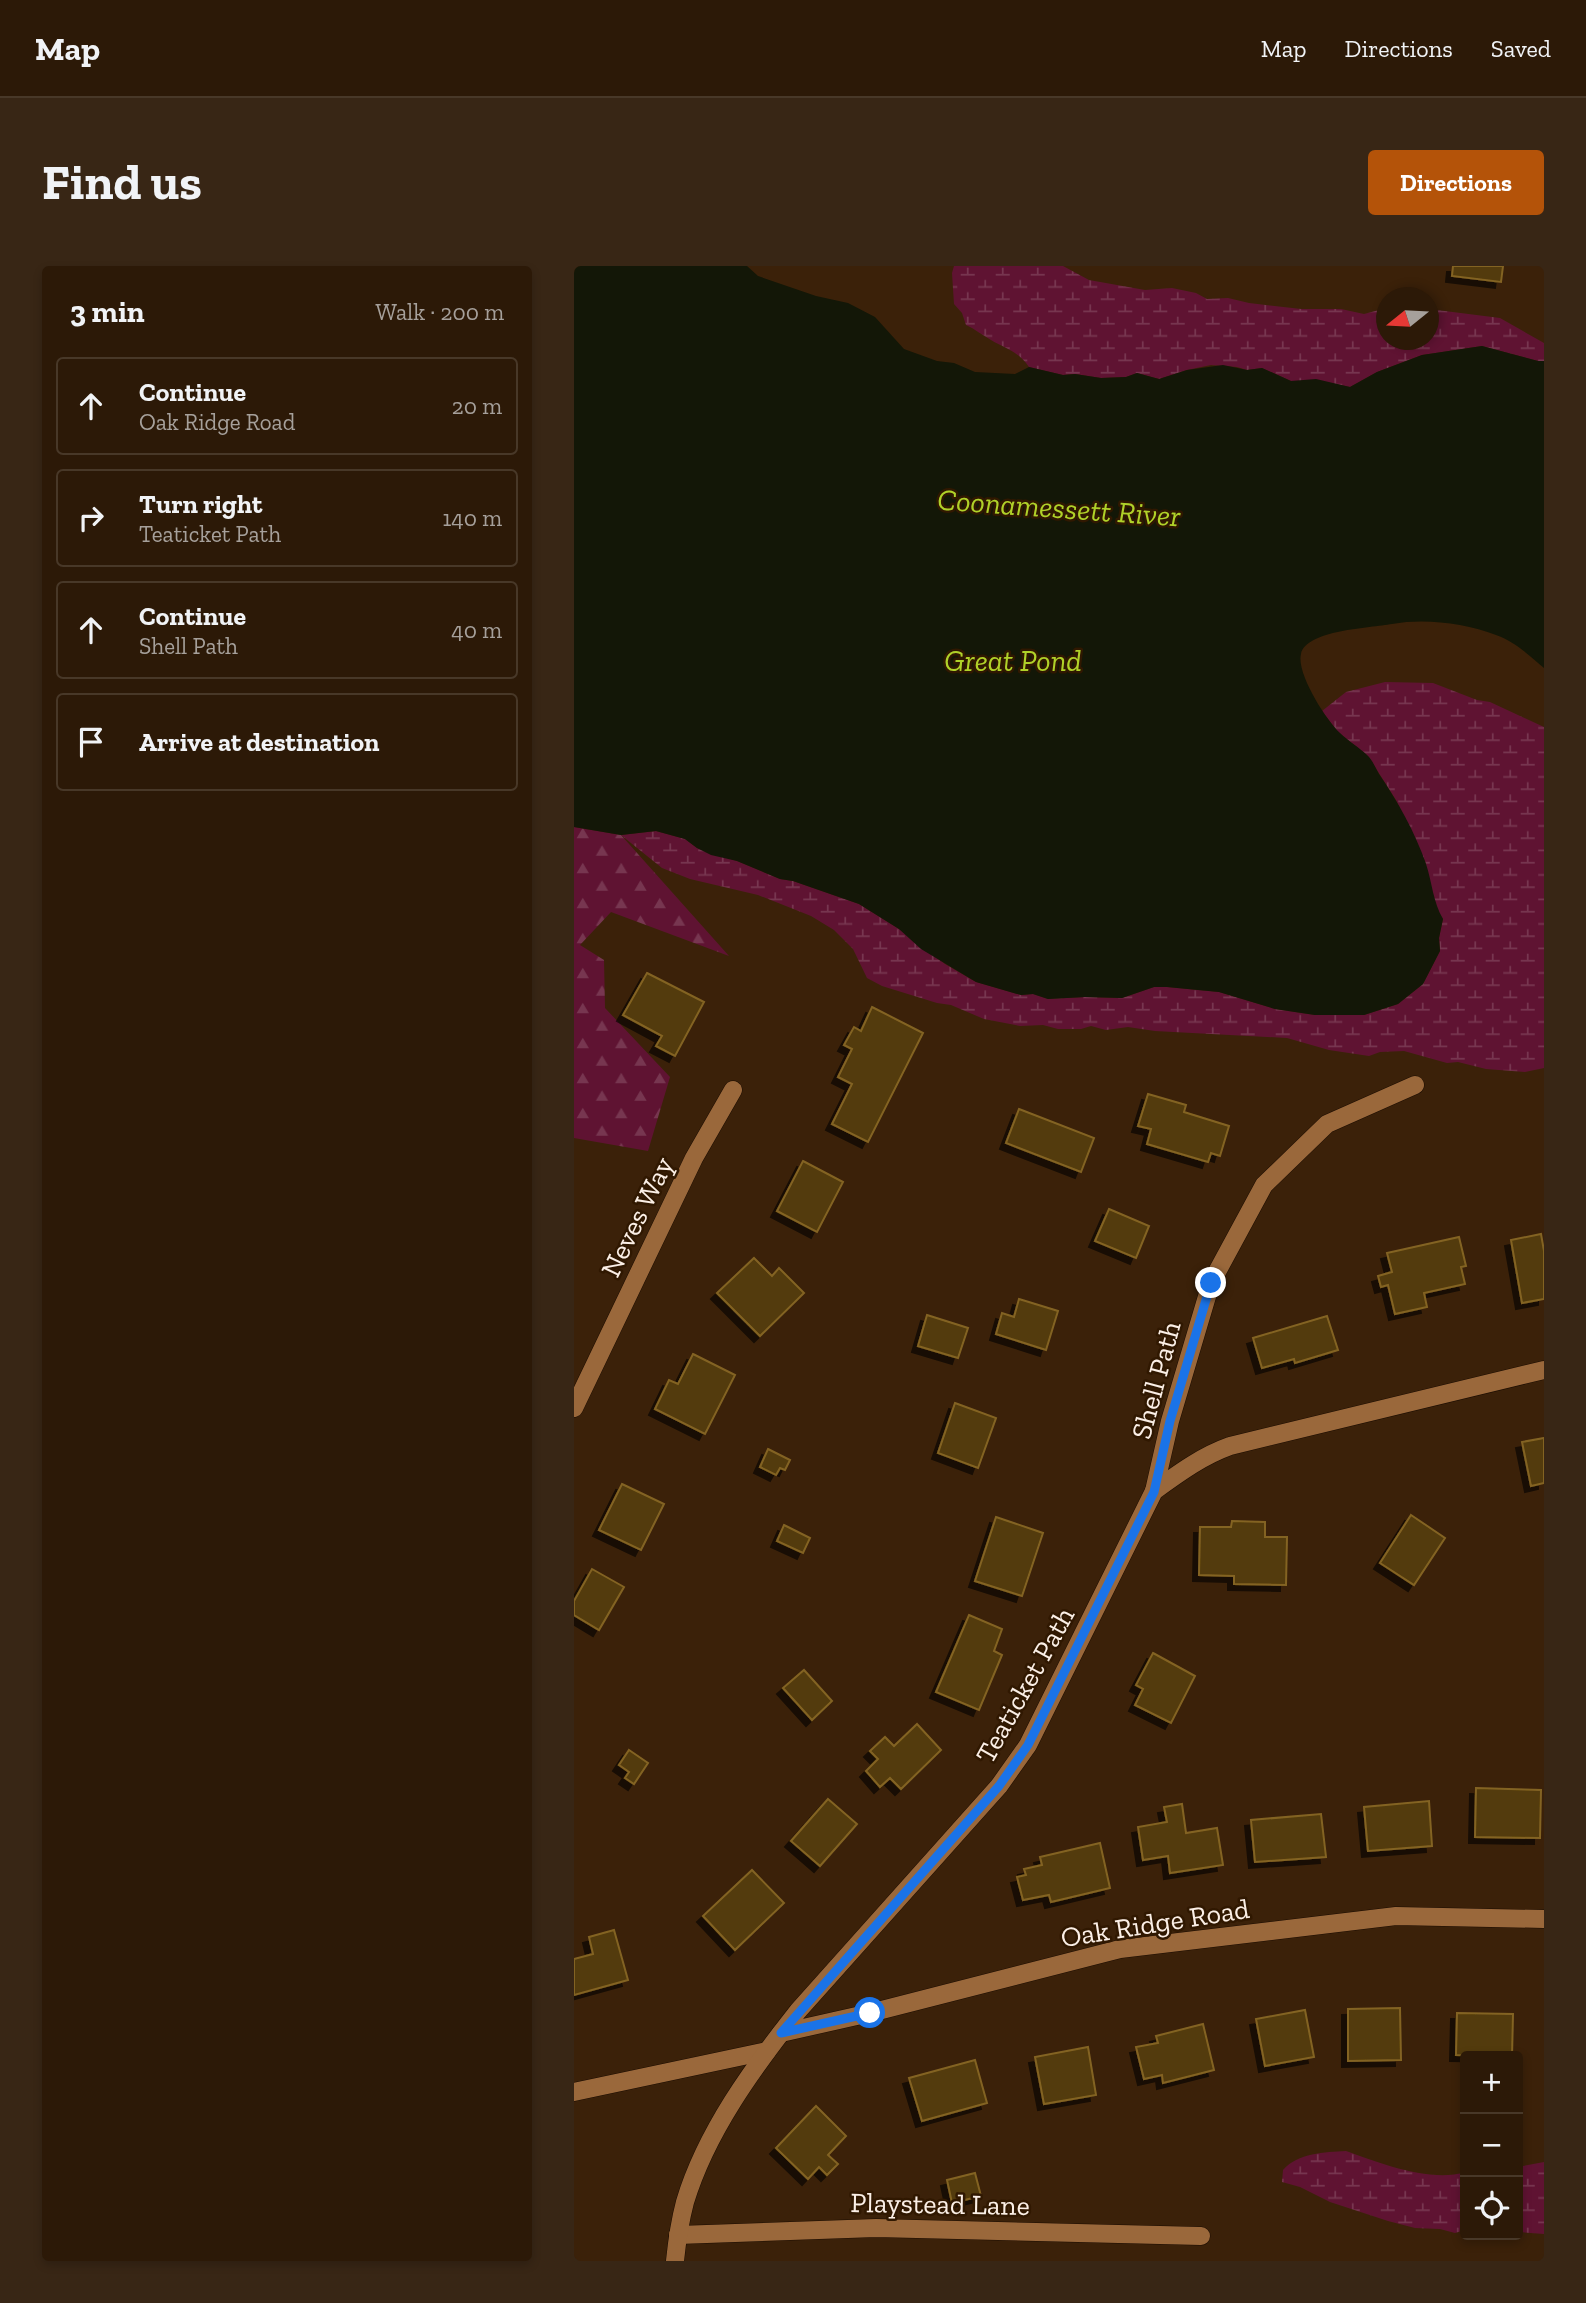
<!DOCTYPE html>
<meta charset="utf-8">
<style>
body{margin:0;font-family:"Zilla Slab",serif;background:#382615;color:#f1f3f6}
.controls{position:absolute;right:21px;bottom:21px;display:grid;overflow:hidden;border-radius:7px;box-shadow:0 4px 10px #0003}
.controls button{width:63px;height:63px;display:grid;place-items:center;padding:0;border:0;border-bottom:2px solid #483828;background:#2c1907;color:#f1f3f6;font:35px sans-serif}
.compass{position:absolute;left:802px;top:21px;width:63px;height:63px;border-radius:50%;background:#2c1907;box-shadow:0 4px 10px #0003;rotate:252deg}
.stop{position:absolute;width:21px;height:21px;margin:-16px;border:5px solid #1a73e8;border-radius:50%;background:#fff}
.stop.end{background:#1a73e8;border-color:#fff;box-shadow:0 2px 7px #0008}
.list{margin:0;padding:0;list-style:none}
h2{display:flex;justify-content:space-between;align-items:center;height:91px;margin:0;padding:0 28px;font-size:30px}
h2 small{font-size:23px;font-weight:400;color:#a6a09b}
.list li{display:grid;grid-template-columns:46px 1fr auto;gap:21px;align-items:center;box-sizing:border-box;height:98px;margin:0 14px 14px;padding:0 14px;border:2px solid #483828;border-radius:7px}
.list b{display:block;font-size:26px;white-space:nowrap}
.list p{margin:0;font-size:23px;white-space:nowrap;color:#a6a09b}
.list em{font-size:23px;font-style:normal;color:#a6a09b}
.icon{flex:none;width:38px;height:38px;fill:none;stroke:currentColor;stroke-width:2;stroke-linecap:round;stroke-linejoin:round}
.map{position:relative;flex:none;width:970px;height:1995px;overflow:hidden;border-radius:7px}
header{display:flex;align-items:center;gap:42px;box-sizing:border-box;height:98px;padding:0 35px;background:#2c1907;border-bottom:2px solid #483828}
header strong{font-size:33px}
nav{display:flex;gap:38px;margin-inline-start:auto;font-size:24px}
.intro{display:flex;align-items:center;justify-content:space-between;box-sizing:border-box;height:168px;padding:0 42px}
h1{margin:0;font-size:49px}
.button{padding:18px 32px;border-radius:7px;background:#b45309;color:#fff;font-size:24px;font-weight:700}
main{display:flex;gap:42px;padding:0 42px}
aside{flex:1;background:#2c1907;border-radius:7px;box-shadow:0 4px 10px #0003}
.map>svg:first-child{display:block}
.forest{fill:url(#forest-firs)}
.wetland{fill:url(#wetland-marsh)}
.water{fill:#131707}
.building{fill:#533b09;stroke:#836324;stroke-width:2;filter:url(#shadow)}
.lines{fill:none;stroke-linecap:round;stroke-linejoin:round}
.minor-casing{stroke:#1c0d02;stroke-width:19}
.minor{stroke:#9a683b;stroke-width:18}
.route{stroke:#1a73e8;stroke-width:9}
.labels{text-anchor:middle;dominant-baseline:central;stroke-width:5;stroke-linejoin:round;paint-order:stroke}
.street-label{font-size:28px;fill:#fbefe6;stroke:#301801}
.water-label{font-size:30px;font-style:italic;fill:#b0d129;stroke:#301801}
</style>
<header>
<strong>Map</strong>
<nav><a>Map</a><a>Directions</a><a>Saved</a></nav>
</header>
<div class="intro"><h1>Find us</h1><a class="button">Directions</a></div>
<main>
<aside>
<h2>3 min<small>Walk · 200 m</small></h2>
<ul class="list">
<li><svg class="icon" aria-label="ahead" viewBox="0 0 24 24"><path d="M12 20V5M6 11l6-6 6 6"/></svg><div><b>Continue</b><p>Oak Ridge Road</p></div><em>20 m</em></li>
<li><svg class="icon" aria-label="right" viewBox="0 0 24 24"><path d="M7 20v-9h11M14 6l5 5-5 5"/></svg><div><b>Turn right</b><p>Teaticket Path</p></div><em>140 m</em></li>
<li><svg class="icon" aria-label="ahead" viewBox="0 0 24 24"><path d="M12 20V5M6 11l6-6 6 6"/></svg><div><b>Continue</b><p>Shell Path</p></div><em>40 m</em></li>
<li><svg class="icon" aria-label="arrive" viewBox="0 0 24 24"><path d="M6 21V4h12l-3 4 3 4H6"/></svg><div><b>Arrive at destination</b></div></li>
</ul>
</aside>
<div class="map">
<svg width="970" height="1995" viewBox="0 0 970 1995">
<defs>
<pattern id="forest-firs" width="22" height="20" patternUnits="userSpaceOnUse" patternTransform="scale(1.75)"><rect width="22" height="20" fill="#5f1332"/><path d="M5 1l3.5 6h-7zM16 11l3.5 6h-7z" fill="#773650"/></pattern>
<pattern id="wetland-marsh" width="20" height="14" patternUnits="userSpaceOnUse" patternTransform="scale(1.75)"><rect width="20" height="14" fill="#5f1332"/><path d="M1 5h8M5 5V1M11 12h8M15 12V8" fill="none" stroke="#773650"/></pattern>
<filter id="shadow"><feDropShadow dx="-6" dy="6" stdDeviation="0" flood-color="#0009"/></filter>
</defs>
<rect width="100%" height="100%" fill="#3b2109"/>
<!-- forest -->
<path class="forest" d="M0,561l47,8 108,121 -118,-44 -31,33 24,15 1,48 65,69 -22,74 -74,-13z"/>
<!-- wetland -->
<g class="wetland">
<path d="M380,0h109l26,14 56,10 27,-2 24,5 11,6 21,-1 21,5 52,6h40l23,5 15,-4 7,1 1,29h42v-31l71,9 44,25v18h-6l-56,-15 -60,9 -45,17 -27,15 -24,-5 -35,-1 -29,-13 -15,2 -10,-3 -26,-2 -24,5 -28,9 -22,-6 -11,4 -25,1 -26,-4 -12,1 -34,-8c-11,-16 -23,-18 -38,-27 -9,-5 -16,-11 -25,-15l-4,-12 -8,-9 -2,-31z"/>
<path d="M811,416l48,1 44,17 13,2 54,25v341l-19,4 -39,-3 -28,-7 -11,1 -43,-12 -24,1 -11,4 -40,-6 -42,-12 -132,-7 -27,-4 -22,3 -15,-4 -10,3h-23l-15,-4 -23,1 -36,-7 -33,-14 -14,-2 -55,-17 -15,-8 -14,-29 -19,-19 -23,-14 -53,-21 -68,-16 -28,-11 -41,-33 35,-4 29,8 12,9 40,13 43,18 13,2 66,23 40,25 46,35 31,18 45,13 12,-1 15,5 37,-2 37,1 32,-11h13l52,5 56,17 40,6h49l34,-11 25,-20 17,-33 -1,-13 4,-19 -7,-10 -11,-48 -29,-61 -28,-44 -30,-24 -16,-21 24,-19z"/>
<path d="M772,1885c33,12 85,32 119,21v58l-10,3 -15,-4 -25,-1 -27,-7 -58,-19 -30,-15 -18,-5 1,-12c15,-17 42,-18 63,-19z"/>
<path d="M970,1896v72l-26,-2v-65z"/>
</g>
<!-- water -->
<path class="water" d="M0,0h173l11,10 58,20 32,7 27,14 29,32 33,12 17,2 21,9 40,2 14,-7 34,8 12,-1 26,4 25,-1 11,-4 22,6 28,-9 36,-5 24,5 15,-2 29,13 25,-2 34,8 27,-15 45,-17 60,-9 56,15h6v307c-14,-12 -30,-27 -48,-33 -31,-12 -72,-17 -104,-11 -22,4 -86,6 -91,30 -5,19 25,66 39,79 8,8 20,15 28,23 5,5 8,13 11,18 19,28 36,58 47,90 6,18 7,38 17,55l-4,19 1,13 -17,33 -25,20 -34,11h-49l-40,-6 -56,-17 -52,-5h-13l-32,11 -37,-1 -37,2 -15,-5 -12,1 -45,-13 -55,-33 -22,-20 -40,-25 -66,-23 -13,-2 -43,-18 -26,-6 -14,-7 -12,-9 -29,-8 -35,4 -47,-8z"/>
<!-- building -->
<g class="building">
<path d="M879,0h50l-2,16 -49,-6z"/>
<path d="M73,707l57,29 -29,54 -19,-10 6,-10 -39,-21z"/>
<path d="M298,741l51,26 -55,109 -36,-18 20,-40 -14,-7 14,-28 -8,-4 10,-18 7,4z"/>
<path d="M574,828l38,11 -2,7 45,14 -9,30 -9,-3 -3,9 -61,-18 4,-15 -13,-3z"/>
<path d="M445,843l75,29 -13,34 -75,-29z"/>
<path d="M229,895l40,21 -26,50 -40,-21z"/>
<path d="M535,943l40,17 -13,32 -41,-17z"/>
<path d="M967,968l3,17v48l-22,4 -11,-63z"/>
<path d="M885,971l7,29 -5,1 4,17 -41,9 3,14 -32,7 -7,-29 -7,2 -3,-11 14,-4 -5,-19z"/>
<path d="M180,992l18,18 7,-8 25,25 -44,43 -43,-43z"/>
<path d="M445,1033l39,12 -12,39 -50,-16 6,-21 12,4z"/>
<path d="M353,1049l41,13 -10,30 -40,-12z"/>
<path d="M753,1050l11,34 -43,13 -1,-4 -32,9 -9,-30z"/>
<path d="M119,1088l42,21 -30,59 -50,-25 14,-29 9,4z"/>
<path d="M381,1137l41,15 -18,50 -40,-15z"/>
<path d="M970,1172v45l-13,3 -9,-44z"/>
<path d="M194,1183l22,11 -5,10 -5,-2 -4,7 -16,-8z"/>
<path d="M48,1218l42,20 -23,46 -42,-20z"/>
<path d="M837,1249l34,23 -31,47 -34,-22z"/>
<path d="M422,1251l47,16 -21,63 -47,-15z"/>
<path d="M658,1255l33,1v15h22l-1,48 -52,-1v-8l-35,-1 1,-48h31z"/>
<path d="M210,1259l26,13 -7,15 -26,-12z"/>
<path d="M18,1303l32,18 -25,43 -25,-15v-14z"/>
<path d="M395,1349l33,14 -8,22 8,4 -23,55 -43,-18z"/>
<path d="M579,1387l42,23 -24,47 -36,-18 8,-16 -7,-4z"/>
<path d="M230,1404l28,31 -20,19 -29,-32z"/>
<path d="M343,1458l24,26 -40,39 -11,-11 -10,9 -14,-16 12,-12 -8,-8 15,-14 9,9z"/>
<path d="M55,1484l19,13 -14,21 -9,-6 4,-6 -10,-7z"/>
<path d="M902,1522l65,2 -1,48 -65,-1z"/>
<path d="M254,1533l29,25 -37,42 -29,-25z"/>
<path d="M855,1535l3,45 -64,5 -4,-44z"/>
<path d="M608,1538l4,29 31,-5 6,37 -53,8 -2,-17 -25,4 -5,-33 29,-5 -3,-15z"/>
<path d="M747,1548l5,43 -71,5 -4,-42z"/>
<path d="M526,1577l10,45 -59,14 -2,-7 -26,5 -6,-23 9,-2 -2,-6 18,-4 -2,-8z"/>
<path d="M178,1604l32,33 -49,47 -32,-34z"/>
<path d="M40,1664l14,50 -54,15v-36l19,-5 -4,-17z"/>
<path d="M826,1742l1,52 -53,1v-52z"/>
<path d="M731,1744l9,47 -49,9 -9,-47z"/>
<path d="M883,1747l56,1 -1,42 -56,-1z"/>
<path d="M629,1758l11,46 -51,13 -1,-8 -18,4 -8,-32 22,-4 -2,-7z"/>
<path d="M514,1781l8,48 -52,9 -9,-47z"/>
<path d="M401,1794l12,43 -65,18 -13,-43z"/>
<path d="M242,1840l30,30 -18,19 10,9 -11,11 -8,-8 -11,12 -32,-31z"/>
<path d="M401,1907l6,23 -29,7 -5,-23z"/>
</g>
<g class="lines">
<!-- minor casing -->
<g class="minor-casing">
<g id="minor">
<path d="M0,1142l120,-250 39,-68"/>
<path d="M580,1225l16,-70 41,-138 53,-98 63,-61 88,-39"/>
<path d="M207,1767l89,-20 250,-64 276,-33 148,3"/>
<path d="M0,1826l193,-41"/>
<path d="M104,1969l198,-7 325,8"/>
<path d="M101,1995c2,-20 5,-40 10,-59 21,-70 68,-134 113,-191l201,-225 29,-41 126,-254c25,-18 48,-35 76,-45l314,-76"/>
</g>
</g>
<!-- minor -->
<use href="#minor" class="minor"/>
</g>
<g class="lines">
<!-- route -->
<path class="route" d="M296,1747l-89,20 218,-247 29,-41 126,-253 16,-71 41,-138"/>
</g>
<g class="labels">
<!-- street labels -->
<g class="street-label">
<text transform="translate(63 951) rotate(-64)">Neves Way</text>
<text transform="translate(582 1114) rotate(-75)">Shell Path</text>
<text transform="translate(451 1419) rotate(-61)">Teaticket Path</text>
<text transform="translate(581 1657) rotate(-9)">Oak Ridge Road</text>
<text transform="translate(366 1938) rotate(1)">Playstead Lane</text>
</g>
<!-- water labels -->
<g class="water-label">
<text transform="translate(485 242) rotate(4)">Coonamessett River</text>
<text x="439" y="395">Great Pond</text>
</g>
</g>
</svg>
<div class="controls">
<button>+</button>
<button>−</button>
<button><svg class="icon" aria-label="locate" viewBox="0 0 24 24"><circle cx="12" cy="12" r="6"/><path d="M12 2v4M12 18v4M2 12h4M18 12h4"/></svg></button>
</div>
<svg class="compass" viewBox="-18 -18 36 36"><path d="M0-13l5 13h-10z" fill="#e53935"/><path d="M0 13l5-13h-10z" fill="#a6a09b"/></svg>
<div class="stop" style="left:296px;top:1747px"></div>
<div class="stop end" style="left:637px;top:1017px"></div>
</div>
</main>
